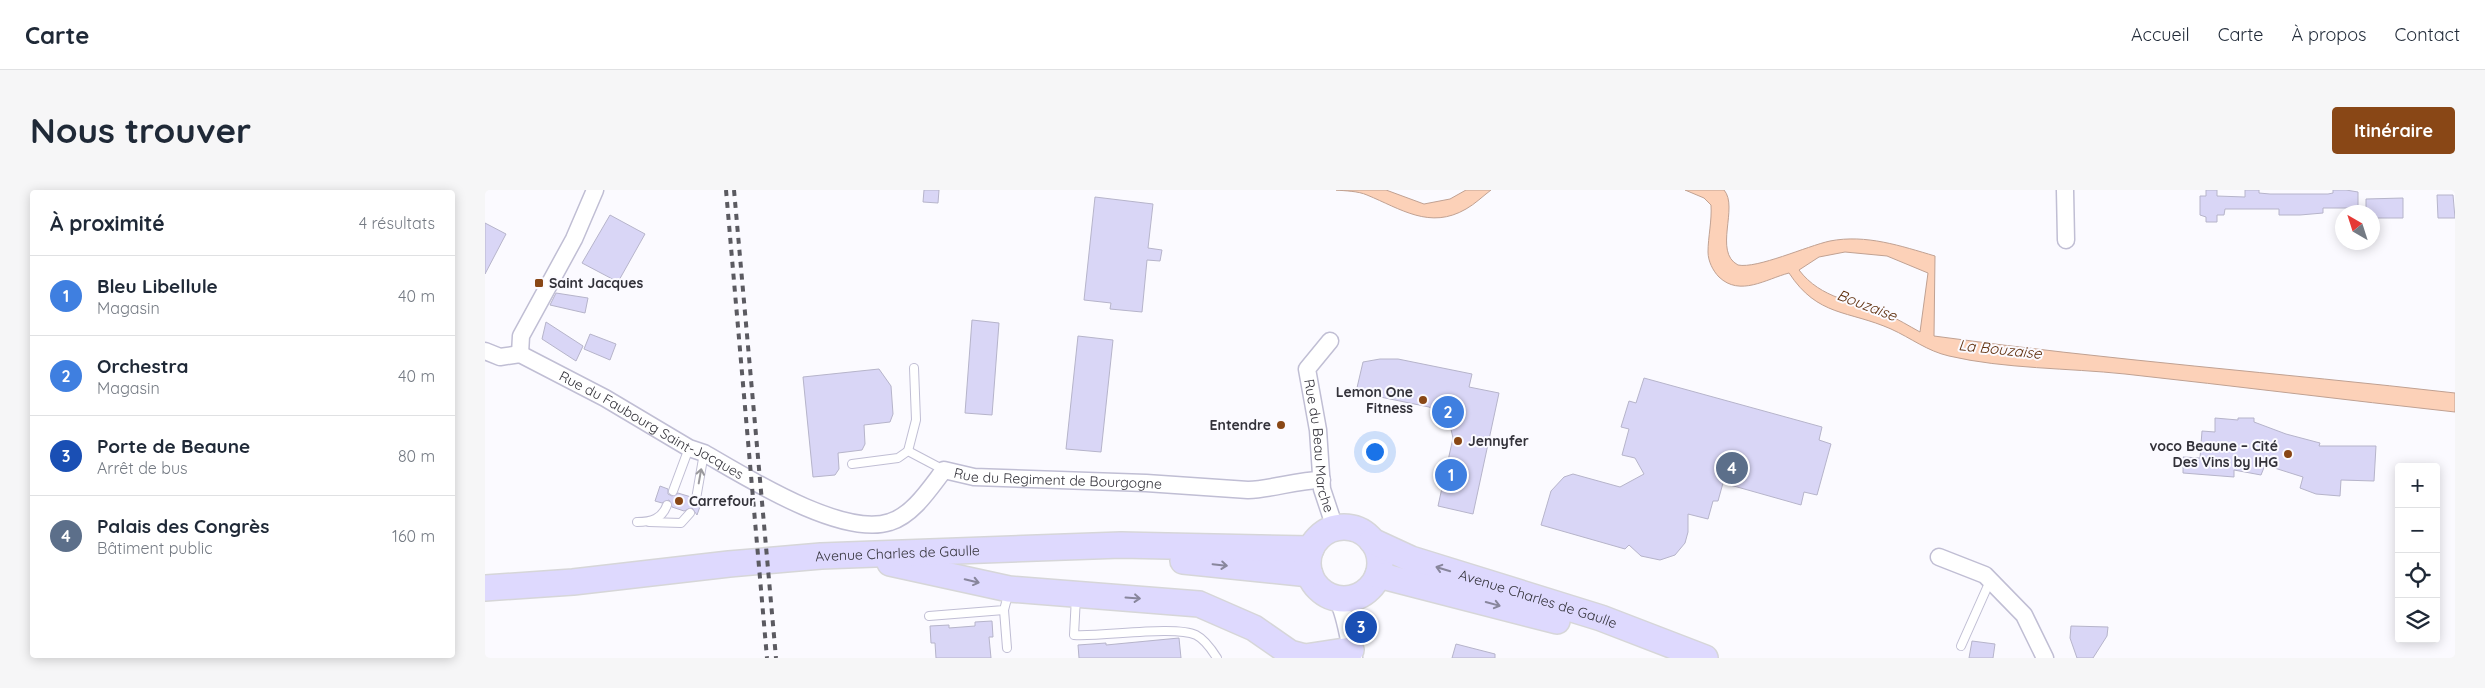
<!DOCTYPE html>
<html lang="fr">
<meta charset="utf-8">
<style>
body{margin:0;font-family:Quicksand,sans-serif;background:#f6f6f7;color:#1f2937}
.controls{position:absolute;right:15px;bottom:15px;display:grid;overflow:hidden;border-radius:5px;box-shadow:0 2px 12px #0003}
.controls button{width:45px;height:45px;display:grid;place-items:center;padding:0;border:0;border-bottom:1px solid #e0e1e3;background:#fff;color:#1f2937;font:25px sans-serif}
.compass{position:absolute;left:1850px;top:15px;width:45px;height:45px;border-radius:50%;background:#fff;box-shadow:0 2px 12px #0003;rotate:321deg}
.you{position:absolute;left:889px;top:261px;width:18px;height:18px;margin:-12px;border:4px solid #fff;border-radius:50%;background:#1a73e8;box-shadow:0 0 0 8px #1a73e833}
.badge{display:grid;place-items:center;width:32px;height:32px;border-radius:50%;background:#894716;color:#fff;font-size:16px;font-weight:700}
.pin{position:absolute;translate:-50% -50%;border:2px solid #fff;box-shadow:0 1px 5px #0006}
.list{margin:0;padding:0;list-style:none}
h2{display:flex;justify-content:space-between;align-items:center;height:65px;margin:0;padding:0 20px;font-size:21px}
h2 small{font-size:16px;font-weight:400;color:#747a83}
.list li{display:grid;grid-template-columns:32px 1fr auto;gap:15px;align-items:center;box-sizing:border-box;height:80px;padding:0 20px;border-top:1px solid #e0e1e3}
.list b{display:block;font-size:19px;white-space:nowrap}
.list p{margin:0;font-size:16px;white-space:nowrap;color:#747a83}
.list em{font-size:16px;font-style:normal;color:#747a83}
.icon{flex:none;width:28px;height:28px;fill:none;stroke:currentColor;stroke-width:2;stroke-linecap:round;stroke-linejoin:round}
.map{position:relative;flex:none;width:1970px;height:468px;overflow:hidden;border-radius:5px}
header{display:flex;align-items:center;gap:30px;box-sizing:border-box;height:70px;padding:0 25px;background:#fff;border-bottom:1px solid #e0e1e3}
header strong{font-size:24px}
nav{display:flex;gap:28px;margin-inline-start:auto;font-size:18px}
.intro{display:flex;align-items:center;justify-content:space-between;box-sizing:border-box;height:120px;padding:0 30px}
h1{margin:0;font-size:35px}
.button{padding:12px 22px;border-radius:5px;background:#894716;color:#fff;font-size:18px;font-weight:700}
main{display:flex;gap:30px;padding:0 30px}
aside{flex:1;background:#fff;border-radius:5px;box-shadow:0 2px 12px #0003}
.map>svg:first-child{display:block}
.water{fill:#fcd1b8;stroke:#c0a192;fill-rule:evenodd}
.building{fill:#d9d6f6;stroke:#b6b4ca}
.lines{fill:none;stroke-linecap:round;stroke-linejoin:round}
.lane-casing{stroke:#c0bed4;stroke-width:10}
.street-casing{stroke:#c0bed4;stroke-width:19}
.primary-casing{stroke:#d6d6d8;stroke-width:28}
.lane{stroke:#fff;stroke-width:8}
.street{stroke:#fff;stroke-width:16}
.primary{stroke:#ded9fe;stroke-width:25}
.rail{stroke:#5b5a61;stroke-width:4;stroke-dasharray:6 6;stroke-linecap:butt}
.oneway{stroke:#99989c}
.oneway2{stroke:#88869c}
.poi-dot{fill:#894716;stroke:#fbfaff;stroke-width:2}
.labels{text-anchor:middle;dominant-baseline:central;stroke-width:4;stroke-linejoin:round;paint-order:stroke}
.poi-label{font-size:14px;font-weight:bold;fill:#33323a;stroke:#fbfaff;text-anchor:start}
.street-label{font-size:14px;fill:#33323a;stroke:#fbfaff}
.water-label{font-size:15px;font-style:italic;fill:#5d2d0a;stroke:#fbfaff}
</style>
<header>
<strong>Carte</strong>
<nav><a>Accueil</a><a>Carte</a><a>À propos</a><a>Contact</a></nav>
</header>
<div class="intro"><h1>Nous trouver</h1><a class="button">Itinéraire</a></div>
<main>
<aside>
<h2>À proximité<small>4 résultats</small></h2>
<ul class="list">
<li><span class="badge" style="background:#3f7fe0">1</span><div><b>Bleu Libellule</b><p>Magasin</p></div><em>40 m</em></li>
<li><span class="badge" style="background:#3f7fe0">2</span><div><b>Orchestra</b><p>Magasin</p></div><em>40 m</em></li>
<li><span class="badge" style="background:#1a4fb4">3</span><div><b>Porte de Beaune</b><p>Arrêt de bus</p></div><em>80 m</em></li>
<li><span class="badge" style="background:#5c6f8a">4</span><div><b>Palais des Congrès</b><p>Bâtiment public</p></div><em>160 m</em></li>
</ul>
</aside>
<div class="map">
<svg width="1970" height="468" viewBox="0 0 1970 468">
<rect width="100%" height="100%" fill="#fbfaff"/>
<!-- water -->
<g class="water">
<path d="M851,0h50l38,14 26,-5 16,-9h25c-8,6 -16,14 -25,19 -36,21 -65,0 -99,-14 -9,-4 -21,-4 -31,-5z"/>
<path d="M1200,0h39c15,17 -11,62 14,75 19,4 69,-19 92,-24 36,-7 71,5 105,15l-1,80c173,24 347,37 521,57v19c-110,-12 -220,-26 -330,-38 -56,-6 -121,-5 -176,-18 -22,-5 -38,-18 -58,-27 -43,-19 -73,-12 -102,-56 -23,6 -49,24 -70,4 -6,-6 -11,-16 -11,-25 0,-15 4,-31 3,-47l-7,-7zM1360,62l42,4 41,17 -8,59c-11,-6 -22,-13 -34,-18 -32,-13 -65,-15 -87,-44l20,-13z"/>
</g>
<!-- building -->
<g class="building">
<path d="M439,0h15l-1,13 -15,-1z"/>
<path d="M1721,0h11v6l28,1v-7h14v3l11,1h58l5,-1v-3h13l12,2v16h-35v5l-23,2h-21v-6h-54l-1,6h-7v7h-11v-5l-6,-2v-19h6z"/>
<path d="M1952,5h16l2,23h-17z"/>
<path d="M610,7l58,7 -5,44 14,2 -2,11 -13,-1 -5,52 -32,-3 1,-6 -27,-3z"/>
<path d="M1918,8v20h-30v-6h-7v-13z"/>
<path d="M125,25l35,19 -27,48 -36,-19z"/>
<path d="M0,33l21,11 -21,40z"/>
<path d="M71,103l32,5 -3,15 -35,-8z"/>
<path d="M487,130l27,3 -7,92 -27,-2z"/>
<path d="M61,132l37,24 -7,15 -34,-22z"/>
<path d="M105,144l26,10 -6,16 -26,-11z"/>
<path d="M593,146l35,4 -12,112 -35,-3z"/>
<path d="M895,169h18l74,15 -3,13 30,6 -26,121 -35,-8 15,-68 -3,-13 -5,-9 -16,-9 -73,-15 7,-30z"/>
<path d="M394,179l12,17 2,28 -3,8 -26,3 1,19 -3,6 -24,3 1,16 -4,6 -22,2 -10,-100z"/>
<path d="M1159,188l178,49 -3,13 12,4 -14,51 -13,-3 -3,13 -78,-22 -5,18h-5l-5,18 -20,-5v18l-3,11 -10,12 -15,5 -19,-4 -12,-11 -4,4 -84,-24 10,-34 13,-14 9,-3 47,13 24,-13 -9,-16 -13,-3 7,-26 -8,-2 8,-26 7,2z"/>
<path d="M1730,228l23,2v-2h16v4l32,12 34,9 -1,3h57l-2,35 -33,-1 -1,16 -24,-2 -16,-6 3,-11 -38,-12 -4,10 -27,-5v7l-51,-4v-16l17,1 2,-27 13,1z"/>
<path d="M175,296l8,3v5l4,2 6,-3 13,4v4l4,3 7,-3 -5,14 -5,-7 -8,3 -12,-4 -3,-7 -7,3 -7,-2z"/>
<path d="M507,431l1,16h-4l2,21h-55l-1,-15h-4l-1,-17 19,-1v3l26,-2v-4z"/>
<path d="M1586,436l37,1 -1,9 -14,22h-16l-7,-20z"/>
<path d="M694,448l2,20h-102l-1,-13 28,-2v2z"/>
<path d="M1487,451l23,3 -2,14h-24z"/>
<path d="M971,454l39,10v4h-43z"/>
</g>
<g class="lines">
<!-- lane casing -->
<g class="lane-casing">
<g id="lane">
<path d="M423,261l8,-31 -2,-52"/>
<path d="M367,274l46,-6 10,-7 36,19"/>
<path d="M188,301l16,-43"/>
<path d="M211,309l8,-46"/>
<path d="M152,332c14,0 25,-3 30,-17"/>
<path d="M164,332l32,1 9,-10"/>
<path d="M591,407l-2,38c28,2 101,-10 122,0 8,4 16,15 21,23"/>
<path d="M519,420l3,38"/>
<path d="M444,426l75,-6 5,-19"/>
<path d="M1476,456l29,-65"/>
</g>
</g>
<!-- street casing -->
<g class="street-casing">
<g id="street">
<path d="M1580,0l1,50"/>
<path id="s1" d="M845,151l-23,28 11,61 4,59 13,39"/>
<path id="s2" d="M0,161l15,6 20,-3 85,44 84,50 15,5c42,24 138,85 186,69 23,-7 40,-34 54,-52l30,7 172,6 102,7c25,-1 49,-10 74,-10"/>
<path d="M35,164l1,-18 53,-97 21,-49"/>
<path d="M1454,367l46,18 39,40 21,43"/>
<path d="M851,408c10,14 11,41 18,60"/>
</g>
</g>
<!-- primary casing -->
<g class="primary-casing">
<g id="primary">
<circle cx="859" cy="373" r="36"/>
<path id="s3" d="M887,351l39,18 190,59 104,40"/>
<path d="M698,371l127,13"/>
<path d="M405,373l119,26 190,15 55,24 36,25 15,4 46,-7"/>
<path d="M893,385l179,46"/>
<path id="s4" d="M0,398l88,-6 156,-18 92,-8 300,-11 190,4"/>
</g>
</g>
<!-- lane -->
<use href="#lane" class="lane"/>
<!-- street -->
<use href="#street" class="street"/>
<!-- primary -->
<use href="#primary" class="primary"/>
<!-- rail -->
<g class="rail">
<path d="M241,0l41,468"/>
<path d="M249,0l42,468"/>
</g>
</g>
<!-- one-way arrows -->
<defs><path id="oneway-shaft" d="M-6 0H5M1.5-3L5.5 0L1.5 3" fill="none" stroke-width="1.6" stroke-linecap="round" stroke-linejoin="round" transform="scale(1.25)"/></defs>
<use class="oneway" href="#oneway-shaft" transform="translate(215 286) rotate(-80)"/>
<g class="oneway2">
<use href="#oneway-shaft" transform="translate(735 375) rotate(6)"/>
<use href="#oneway-shaft" transform="translate(958 379) rotate(-163)"/>
<use href="#oneway-shaft" transform="translate(487 391) rotate(13)"/>
<use href="#oneway-shaft" transform="translate(648 408) rotate(4)"/>
<use href="#oneway-shaft" transform="translate(1008 414) rotate(15)"/>
</g>
<!-- markers -->
<g class="poi-dot">
<rect x="49" y="88" width="10" height="10" rx="2.5"/>
<circle cx="938" cy="210" r="5"/>
<circle cx="796" cy="235" r="5"/>
<circle cx="973" cy="251" r="5"/>
<circle cx="1803" cy="264" r="5"/>
<circle cx="194" cy="311" r="5"/>
</g>
<g class="labels">
<!-- poi labels -->
<g class="poi-label">
<text x="64" y="93">Saint Jacques</text>
<text x="928" y="202" text-anchor="end">Lemon One<tspan x="928" dy="16">Fitness</tspan></text>
<text x="786" y="235" text-anchor="end">Entendre</text>
<text x="983" y="251">Jennyfer</text>
<text x="1793" y="256" text-anchor="end">voco Beaune – Cité<tspan x="1793" dy="16">Des Vins by IHG</tspan></text>
<text x="204" y="311">Carrefour</text>
</g>
<!-- street labels -->
<g class="street-label">
<text stroke="none"><textPath href="#s2" startOffset="186">Rue du Faubourg Saint-Jacques</textPath></text>
<text stroke="none"><textPath href="#s1" startOffset="114">Rue du Beau Marche</textPath></text>
<text stroke="none"><textPath href="#s2" startOffset="639">Rue du Regiment de Bourgogne</textPath></text>
<text stroke="none"><textPath href="#s4" startOffset="414">Avenue Charles de Gaulle</textPath></text>
<text stroke="none"><textPath href="#s3" startOffset="176">Avenue Charles de Gaulle</textPath></text>
</g>
<!-- water labels -->
<g class="water-label">
<text transform="translate(1382 115) rotate(21)">Bouzaise</text>
<text transform="translate(1515 159) rotate(6)">La Bouzaise</text>
</g>
</g>
</svg>
<div class="controls">
<button>+</button>
<button>−</button>
<button><svg class="icon" aria-label="locate" viewBox="0 0 24 24"><circle cx="12" cy="12" r="6"/><path d="M12 2v4M12 18v4M2 12h4M18 12h4"/></svg></button>
<button><svg class="icon" aria-label="layers" viewBox="0 0 24 24"><path d="M12 4l9 5-9 5-9-5zM3 14l9 5 9-5"/></svg></button>
</div>
<svg class="compass" viewBox="-18 -18 36 36"><path d="M0-13l5 13h-10z" fill="#e53935"/><path d="M0 13l5-13h-10z" fill="#747a83"/></svg>
<div class="you"></div>
<div class="pin badge" style="left:966px;top:285px;background:#3f7fe0">1</div>
<div class="pin badge" style="left:963px;top:222px;background:#3f7fe0">2</div>
<div class="pin badge" style="left:876px;top:437px;background:#1a4fb4">3</div>
<div class="pin badge" style="left:1247px;top:278px;background:#5c6f8a">4</div>
</div>
</main>
